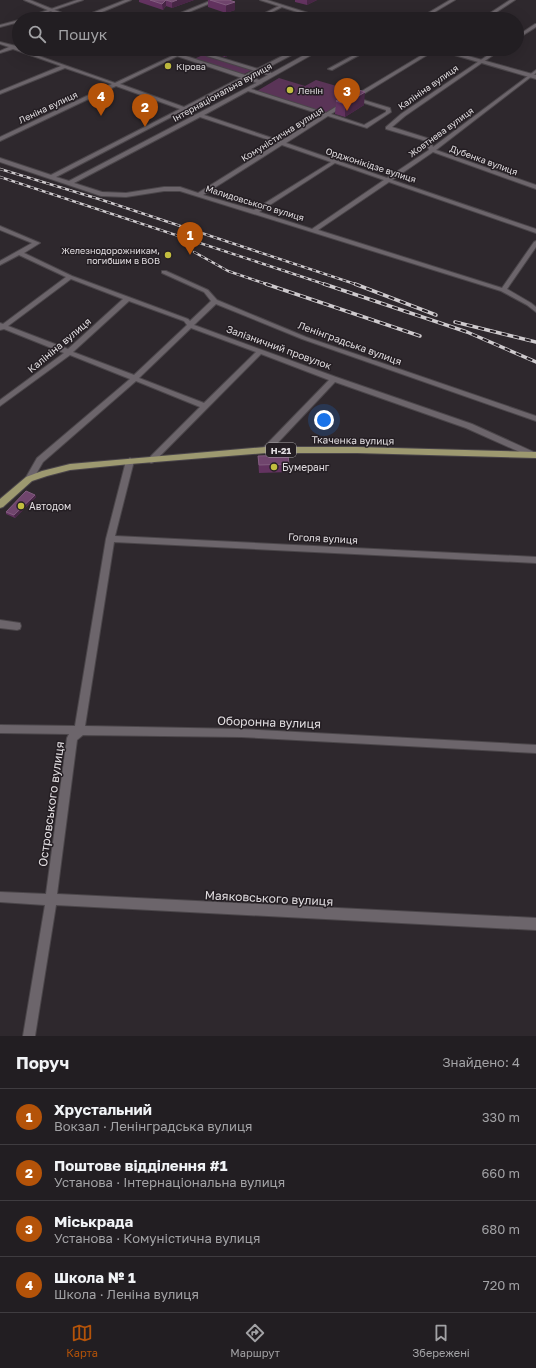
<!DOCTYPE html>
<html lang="uk">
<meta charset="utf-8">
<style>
body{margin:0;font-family:"Golos Text",sans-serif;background:#2e2b2f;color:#f1f3f6}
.you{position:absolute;left:324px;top:420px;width:14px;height:14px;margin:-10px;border:3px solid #fff;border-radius:50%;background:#1a73e8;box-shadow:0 0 0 6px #1a73e833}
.badge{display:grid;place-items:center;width:26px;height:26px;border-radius:50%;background:#b45309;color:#fff;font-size:13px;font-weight:700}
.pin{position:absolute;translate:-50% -33px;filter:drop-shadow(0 1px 2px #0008)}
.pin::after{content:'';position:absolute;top:21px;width:14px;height:12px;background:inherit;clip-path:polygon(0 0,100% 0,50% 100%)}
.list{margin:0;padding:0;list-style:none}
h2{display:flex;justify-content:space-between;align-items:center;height:52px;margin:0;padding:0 16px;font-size:17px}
h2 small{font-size:13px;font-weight:400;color:#a2a2a5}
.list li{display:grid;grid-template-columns:26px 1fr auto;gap:12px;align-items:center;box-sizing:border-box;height:56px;padding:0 16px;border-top:1px solid #3f3c40}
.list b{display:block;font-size:15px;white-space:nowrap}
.list p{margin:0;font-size:13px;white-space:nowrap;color:#a2a2a5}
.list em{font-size:13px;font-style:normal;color:#a2a2a5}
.icon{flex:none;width:22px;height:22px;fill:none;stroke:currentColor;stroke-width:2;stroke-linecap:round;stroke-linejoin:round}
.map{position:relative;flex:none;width:536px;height:1036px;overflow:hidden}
.search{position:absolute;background:#221e22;box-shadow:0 4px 16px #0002;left:12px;right:12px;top:12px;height:44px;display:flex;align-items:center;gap:10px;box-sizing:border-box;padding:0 14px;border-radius:22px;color:#a2a2a5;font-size:15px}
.sheet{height:276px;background:#221e22}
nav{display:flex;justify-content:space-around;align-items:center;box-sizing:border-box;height:56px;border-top:1px solid #3f3c40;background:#221e22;font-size:11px;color:#a2a2a5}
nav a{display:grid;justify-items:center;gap:2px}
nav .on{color:#b45309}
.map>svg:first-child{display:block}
.green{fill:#5a3457}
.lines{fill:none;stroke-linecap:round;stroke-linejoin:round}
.street-casing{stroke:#4b464a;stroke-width:2}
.secondary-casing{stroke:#4b464a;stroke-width:2}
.primary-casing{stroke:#4b464a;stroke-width:2}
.street{fill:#6c656b;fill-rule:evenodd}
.secondary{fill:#6c656b;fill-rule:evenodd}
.primary{fill:#9d9970;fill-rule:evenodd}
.rail-far1-casing{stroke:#cecacd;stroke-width:2.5}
.rail-casing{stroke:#cecacd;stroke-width:3.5}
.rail-far1{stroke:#241e23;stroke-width:1.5;stroke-dasharray:4;stroke-linecap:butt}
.rail{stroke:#241e23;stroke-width:2;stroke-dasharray:6;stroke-linecap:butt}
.wall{fill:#633360}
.shaded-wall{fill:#482746}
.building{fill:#70456d;stroke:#825d7f}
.poi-dot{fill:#c2bd3f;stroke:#241e23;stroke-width:1.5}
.labels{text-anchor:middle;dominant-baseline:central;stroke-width:3;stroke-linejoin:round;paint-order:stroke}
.far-poi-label{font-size:9px;fill:#e1dde0;stroke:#241e23;text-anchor:start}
.far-street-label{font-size:9px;fill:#e1dde0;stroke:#241e23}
.shield{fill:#241e23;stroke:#a8a4a7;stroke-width:1}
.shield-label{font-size:9px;font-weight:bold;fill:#e1dde0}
.street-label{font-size:10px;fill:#e1dde0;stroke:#241e23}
.poi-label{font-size:10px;fill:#e1dde0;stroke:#241e23;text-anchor:start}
.near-street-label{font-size:12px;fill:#e1dde0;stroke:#241e23}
</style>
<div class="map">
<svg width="536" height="1036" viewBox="0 0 536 1036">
<rect width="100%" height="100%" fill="#2e282d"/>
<!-- green -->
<g class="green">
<path d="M205,54l47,16 -10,5 -48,-16z"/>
<path d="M279,78l26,8 11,-6 41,12 -32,22 -68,-23z"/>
</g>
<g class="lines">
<!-- street casing -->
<g class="street-casing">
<g id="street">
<path d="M77,0h6l-55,19h-6z"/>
<path d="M212,0h6l-46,19h-6z"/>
<path d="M450,0h5l-32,19h-5z"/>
<path d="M510,0h5l-29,19h-5z"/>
<path d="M281,5l3,1 -26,13h-5z"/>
<path d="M19,20v2l-19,5v-2z"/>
<path d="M535,24h1v3l-19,12v-3z"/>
<path d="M0,42l16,4 3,3 96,34 72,-34h5l-72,35 64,23 60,-31 4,1 -192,100 13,4 191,-100 2,1v1l-11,6 75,24 16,-10h4v2l-15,9 33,11 22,-13v-2l-34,-11v-2l80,-48h5l-80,49 33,10 1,4 -24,16 -39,-12 -42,27 101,35 42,-28 -3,-9 -40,-12v-2l15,-13 96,-65h5l-97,67 -13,11 38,12 3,8 103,-77v3l-100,77 100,35v4l-103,-37 -41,28 144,49v4l-147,-51 -71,48 184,58 32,-46 2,-1v6l-29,42 24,14 5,4v5l-9,-7 -26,-14 -321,-100h-16l-38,6 -25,-1 -101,-34v-4l51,17 129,-66 -64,-23 -116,55v-4l112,-53 -47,-16 -65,26v-3l61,-25 -48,-17 -13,4v-2l9,-4 -9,-3zM248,91l75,24 -42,26 -77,-26zM200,117l78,26 -80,50 -18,-6h-16l-38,6 -24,-1 -28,-9zM282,145l49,17 -77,48 -51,-15zM335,163l49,17 -72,49 -53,-17z"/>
<path d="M365,49h5l-38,21 -4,-1z"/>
<path d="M209,54l66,20v1l-4,1 -64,-20v-2z"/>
<path d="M0,226l40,17 -16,10 48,23 116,43 2,2 21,-20 -7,-9 -42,-19v-2h4l42,19 9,10 89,37 230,79v5l-234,-82 -86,-35 -22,21 142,52 136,47 64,29v4h-5l-65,-29 -131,-46 -66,70h-6l-1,-2 1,-2 66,-68 -68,-26 -107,108 -3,1 -4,-3 53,-53 -64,-26 -93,81 -11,19h-6l-1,-2 12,-21 93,-79 -60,-24 -70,51v-6l64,-47 -60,-24 -4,1v-7l3,1 63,-47 -47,-22 -19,10v-4l32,-18 -32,-13zM71,279l52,20 -55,50 -60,-23zM129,301l55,20 3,4 -53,50 -61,-23zM191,328l65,24 -52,51 -65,-25z"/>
<path d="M130,458l4,3 -19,75 421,21v6l-422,-21 -29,184 156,3 295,16v8l-295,-16 -158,-2 -6,5 -20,154 479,24v12l-480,-25 -21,131h-12l22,-131 -45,-3v-10l46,2 21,-156 2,-4 -69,-1v-8l75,1 31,-187 20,-78z"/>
<path d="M0,620l20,3 1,3 -1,3 -3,1 -17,-2z"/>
</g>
</g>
<!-- secondary casing -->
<g class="secondary-casing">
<g id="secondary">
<path d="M24,0h6l47,19h-8z"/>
<path d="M125,0h6l-46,19h-8z"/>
<path d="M260,0h7l60,19h-8z"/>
<path d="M156,49h8l81,26 51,-26h7l-53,28 9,3 56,-31h7l-62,35z"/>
<path d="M434,49h9l93,26v4z"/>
</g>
</g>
<!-- primary casing -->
<g class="primary-casing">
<path id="primary" d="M266,447h91l179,5v6l-179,-5h-91l-136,11 -60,6 -23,6 -15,5 -29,26 -3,1v-9l26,-22 16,-6 28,-7z"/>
</g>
<!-- street -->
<use href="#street" class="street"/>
<!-- secondary -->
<use href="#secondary" class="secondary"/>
<!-- primary -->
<use href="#primary" class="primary"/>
<!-- rail-far1 casing -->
<g class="rail-far1-casing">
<g id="rail-far1">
<path d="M0,169l102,31 256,85"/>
<path d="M0,177l327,108"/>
<path d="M194,252l34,19 41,14"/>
</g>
</g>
<!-- rail casing -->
<g class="rail-casing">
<g id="rail">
<path d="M266,284l154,52"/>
<path d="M324,284l143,48 69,30"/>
<path d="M355,284l81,31"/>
<path d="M455,322l81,20"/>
</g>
</g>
<!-- rail-far1 -->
<use href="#rail-far1" class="rail-far1"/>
<!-- rail -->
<use href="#rail" class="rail"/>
</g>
<!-- wall -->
<g class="wall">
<path d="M139,0h55l-22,8 -6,-2 -3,4 -24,-8z"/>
<path d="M208,0h21l6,10 -9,3 -18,-6z"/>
<path d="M295,0h22l-10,5 -12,-3z"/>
<path d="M211,49h21v5l-7,3 -14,-4z"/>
<path d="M336,101l28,4 -19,12 -10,-3z"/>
<path d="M258,456l31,8v8l-30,1z"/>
<path d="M35,495l1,2 -21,21 -9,-4v-2z"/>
</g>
<!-- shaded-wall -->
<g class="shaded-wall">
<path d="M166,0v6l-3,4 -1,-6z"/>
<path d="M177,0h17l-22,8v-6z"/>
<path d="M307,0h10l-10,5z"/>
<path d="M235,2v8l-9,3v-8z"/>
<path d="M229,49h3v5l-7,3v-6z"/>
<path d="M365,92l-1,13 -19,12v-13z"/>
<path d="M35,495l1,2 -21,21 -1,-3z"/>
</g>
<!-- building -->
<g class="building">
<path d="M150,0h27l-5,2 -6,-2 -4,4z"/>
<path d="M210,0h19l6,2 -9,3z"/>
<path d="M218,49h11l-4,2z"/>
<path d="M356,89l9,3 -20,12 -9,-3z"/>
<path d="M288,455l1,9 -30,1 -1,-9z"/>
<path d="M26,491l9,4 -21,20 -8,-3z"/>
</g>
<!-- markers -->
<g class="poi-dot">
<circle cx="168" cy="66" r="4"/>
<circle cx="290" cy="90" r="4"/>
<circle cx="168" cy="255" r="4"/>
<circle cx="274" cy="467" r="4"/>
<circle cx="21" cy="506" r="4"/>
</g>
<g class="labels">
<!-- far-poi labels -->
<g class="far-poi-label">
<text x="176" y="66">Кірова</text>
<text x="298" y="90">Ленін</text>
<text x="160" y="250" text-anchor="end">Железнодорожникам,<tspan x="160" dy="10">погибшим в ВОВ</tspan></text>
</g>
<!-- far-street labels -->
<g class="far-street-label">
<text transform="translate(428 87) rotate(-35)">Калініна вулиця</text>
<text transform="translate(222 92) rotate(-29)">Інтернаціональна вулиця</text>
<text transform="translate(48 107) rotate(-25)">Леніна вулиця</text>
<text transform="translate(441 132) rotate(-36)">Жовтнева вулиця</text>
<text transform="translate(282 134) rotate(-32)">Комуністична вулиця</text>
<text transform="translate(484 160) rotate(20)">Дубенка вулиця</text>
<text transform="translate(371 165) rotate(18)">Орджонікідзе вулиця</text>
<text transform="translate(255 203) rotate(17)">Малидовського вулиця</text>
</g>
<!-- shield labels -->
<rect class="shield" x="266" y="443" width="30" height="14" rx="3"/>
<g class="shield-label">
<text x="281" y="450">Н-21</text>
</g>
<!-- street labels -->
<g class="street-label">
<text transform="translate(350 343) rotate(20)">Ленінградська вулиця</text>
<text transform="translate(59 345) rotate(-40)">Калініна вулиця</text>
<text transform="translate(279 347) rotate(20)">Залізничний провулок</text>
<text transform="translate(353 440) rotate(1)">Ткаченка вулиця</text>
<text transform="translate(323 538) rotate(3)">Гоголя вулиця</text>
</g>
<!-- poi labels -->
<g class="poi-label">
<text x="282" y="467">Бумеранг</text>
<text x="29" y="506">Автодом</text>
</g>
<!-- near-street labels -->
<g class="near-street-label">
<text transform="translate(269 722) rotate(2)">Оборонна вулиця</text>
<text transform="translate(51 804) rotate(-82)">Островського вулиця</text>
<text transform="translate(269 898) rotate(3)">Маяковського вулиця</text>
</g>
</g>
</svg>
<div class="you"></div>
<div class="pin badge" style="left:190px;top:255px">1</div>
<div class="pin badge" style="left:145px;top:127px">2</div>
<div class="pin badge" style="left:347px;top:111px">3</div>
<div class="pin badge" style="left:101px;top:116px">4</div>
<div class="search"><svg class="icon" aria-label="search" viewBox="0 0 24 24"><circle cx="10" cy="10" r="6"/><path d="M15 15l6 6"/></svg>Пошук</div>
</div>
<section class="sheet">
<h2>Поруч<small>Знайдено: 4</small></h2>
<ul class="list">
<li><span class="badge">1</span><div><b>Хрустальний</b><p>Вокзал · Ленінградська вулиця</p></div><em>330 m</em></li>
<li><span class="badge">2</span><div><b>Поштове відділення #1</b><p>Установа · Інтернаціональна вулиця</p></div><em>660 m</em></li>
<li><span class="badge">3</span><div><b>Міськрада</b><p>Установа · Комуністична вулиця</p></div><em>680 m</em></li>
<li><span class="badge">4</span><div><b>Школа № 1</b><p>Школа · Леніна вулиця</p></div><em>720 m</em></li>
</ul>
</section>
<nav>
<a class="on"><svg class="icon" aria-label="map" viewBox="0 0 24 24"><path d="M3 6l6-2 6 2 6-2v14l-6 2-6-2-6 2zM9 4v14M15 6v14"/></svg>Карта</a>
<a><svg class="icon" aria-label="directions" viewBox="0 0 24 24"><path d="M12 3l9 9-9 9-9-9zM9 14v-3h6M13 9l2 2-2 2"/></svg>Маршрут</a>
<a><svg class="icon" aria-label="saved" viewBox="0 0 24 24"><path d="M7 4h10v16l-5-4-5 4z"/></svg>Збережені</a>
</nav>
